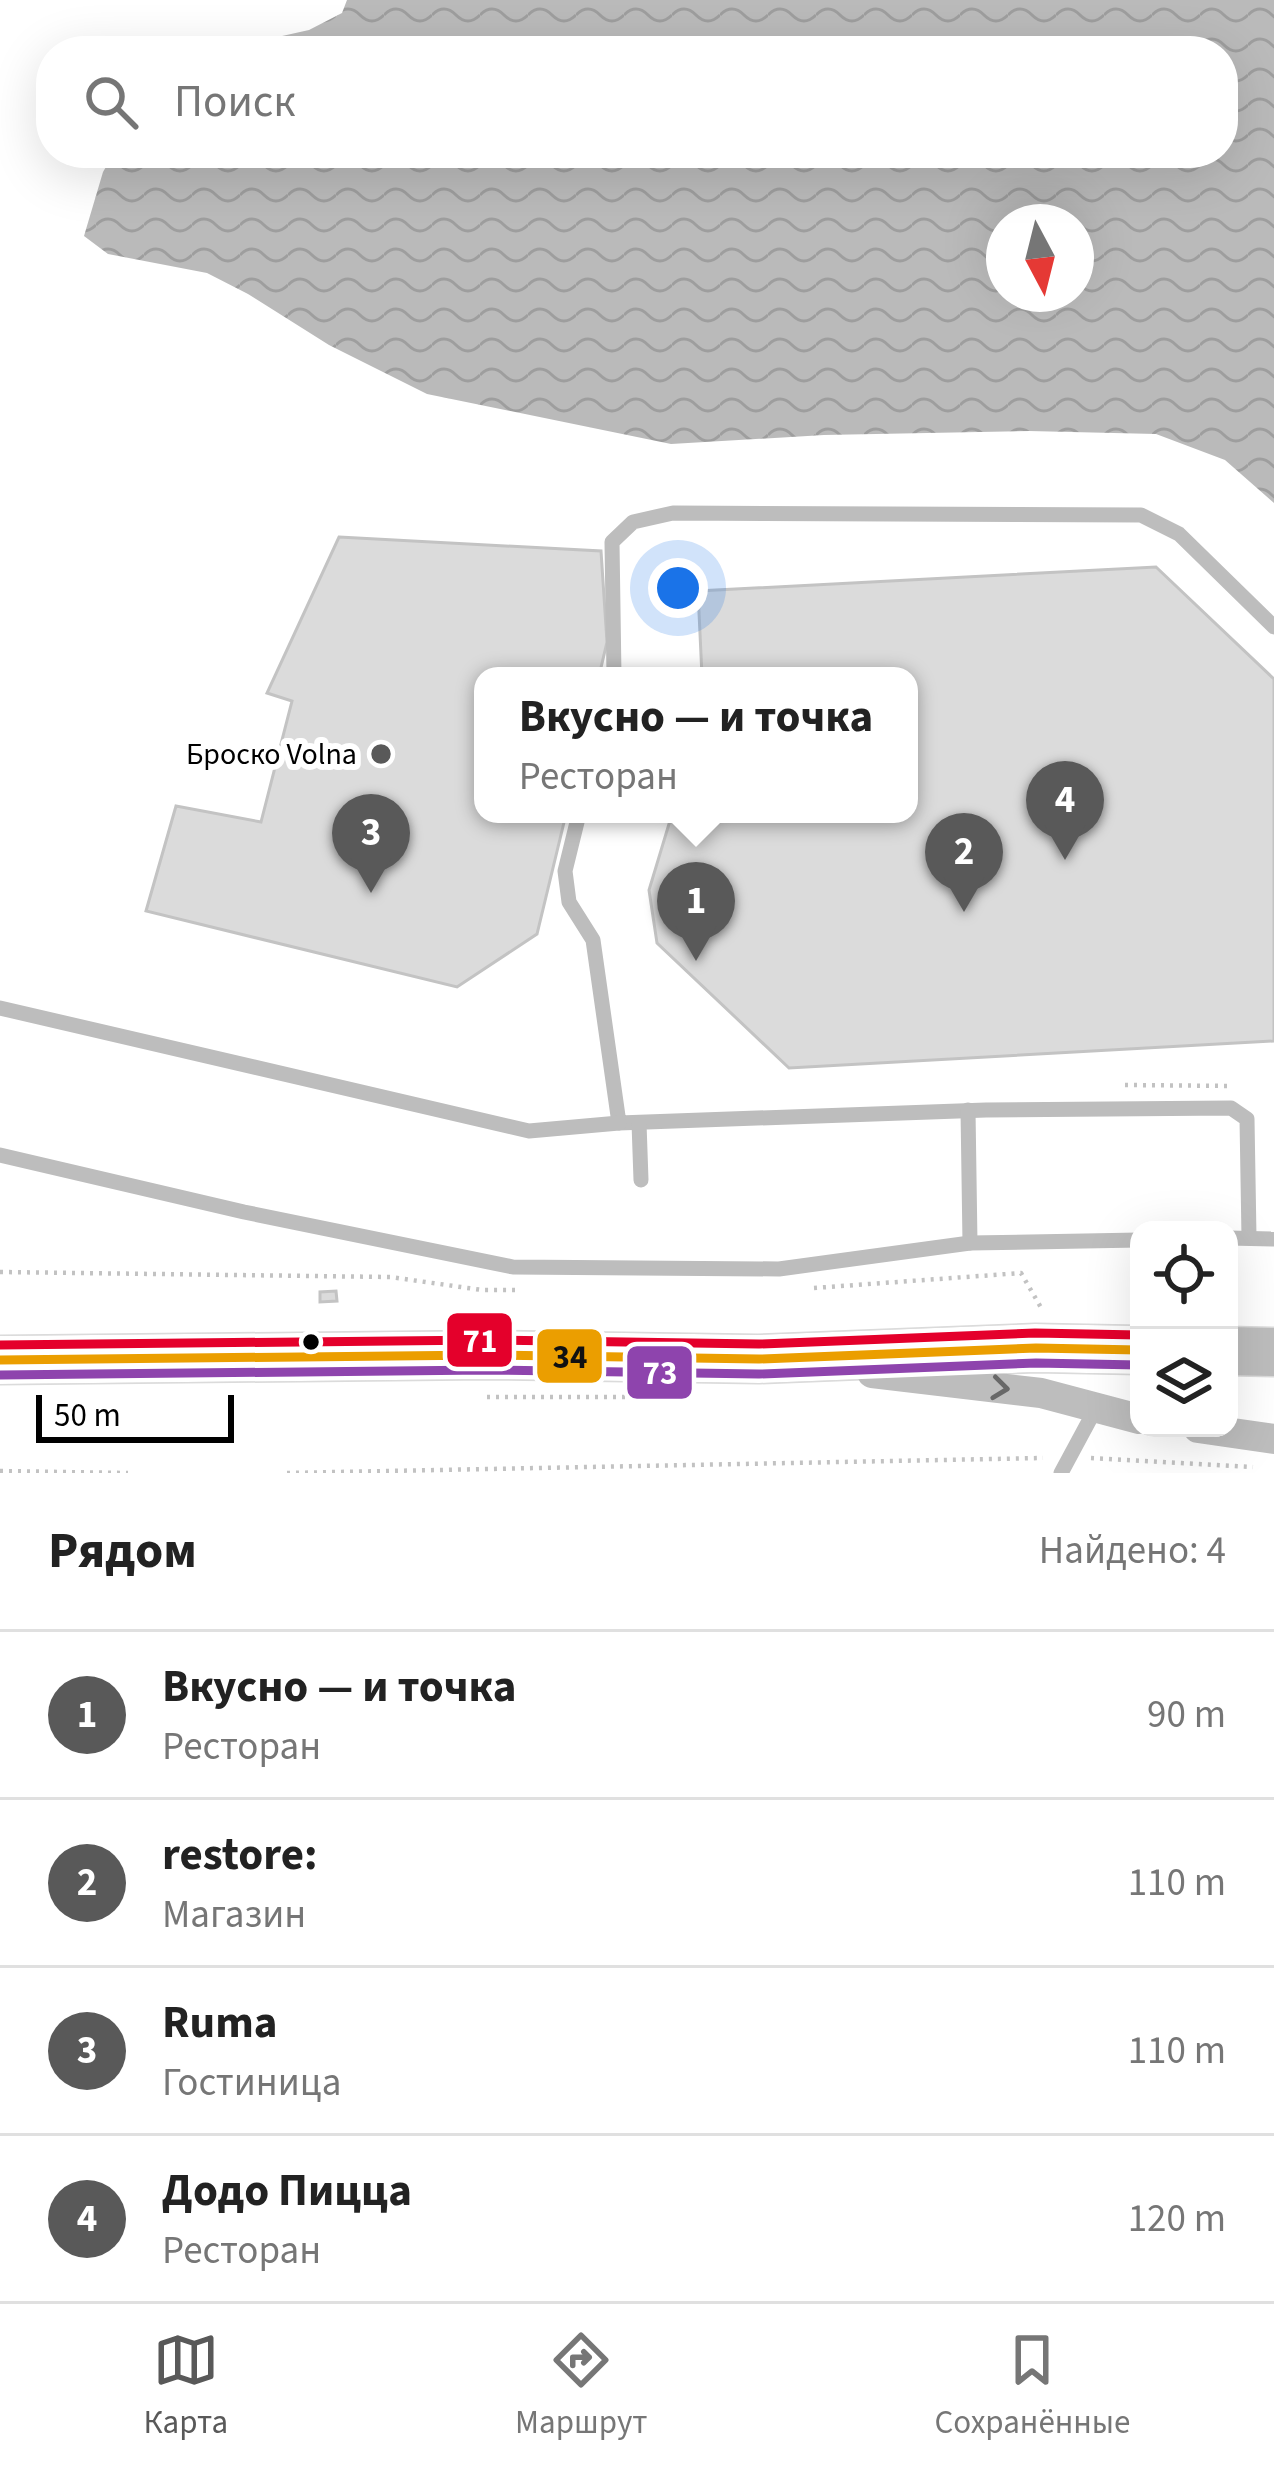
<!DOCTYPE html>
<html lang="ru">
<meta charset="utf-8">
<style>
body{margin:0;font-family:"Source Sans 3",sans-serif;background:#f6f6f6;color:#222}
.controls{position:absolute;right:36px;bottom:36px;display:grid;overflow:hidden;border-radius:24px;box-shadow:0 12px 48px #0002}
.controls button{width:108px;height:108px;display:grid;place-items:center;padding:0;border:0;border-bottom:3px solid #e0e0e0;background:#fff;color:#222;font:60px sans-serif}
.compass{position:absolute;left:986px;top:204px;width:108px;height:108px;border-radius:50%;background:#fff;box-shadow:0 12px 48px #0002;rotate:173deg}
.scale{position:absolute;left:36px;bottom:30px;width:198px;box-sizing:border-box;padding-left:12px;border:6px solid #000;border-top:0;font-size:33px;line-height:42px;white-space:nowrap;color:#000;-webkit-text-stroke:9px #fff;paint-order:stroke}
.you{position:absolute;left:678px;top:588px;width:42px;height:42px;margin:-30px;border:9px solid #fff;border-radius:50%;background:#1a73e8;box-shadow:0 0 0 18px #1a73e833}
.badge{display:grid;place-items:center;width:78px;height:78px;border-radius:50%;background:#595959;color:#fff;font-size:39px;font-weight:700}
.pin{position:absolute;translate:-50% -99px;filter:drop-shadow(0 3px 6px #0008)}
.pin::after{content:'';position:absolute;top:63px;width:42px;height:36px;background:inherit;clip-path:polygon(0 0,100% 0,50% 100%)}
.popup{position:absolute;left:474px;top:667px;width:444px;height:156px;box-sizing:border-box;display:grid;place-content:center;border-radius:24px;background:#fff;filter:drop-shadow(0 3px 9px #0005);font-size:39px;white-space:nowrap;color:#767676}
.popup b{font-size:45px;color:#222}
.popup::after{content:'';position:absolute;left:50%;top:100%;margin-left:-24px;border:24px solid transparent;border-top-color:#fff}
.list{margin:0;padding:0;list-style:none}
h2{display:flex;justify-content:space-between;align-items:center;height:156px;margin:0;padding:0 48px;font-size:51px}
h2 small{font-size:39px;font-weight:400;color:#767676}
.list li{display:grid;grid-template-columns:78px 1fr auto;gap:36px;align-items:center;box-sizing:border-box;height:168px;padding:0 48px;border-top:3px solid #e0e0e0}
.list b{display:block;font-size:45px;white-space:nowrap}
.list p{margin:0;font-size:39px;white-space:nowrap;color:#767676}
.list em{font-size:39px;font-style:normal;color:#767676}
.icon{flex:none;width:66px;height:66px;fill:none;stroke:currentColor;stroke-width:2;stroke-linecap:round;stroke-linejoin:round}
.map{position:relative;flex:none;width:1274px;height:1473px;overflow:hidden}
.search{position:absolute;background:#fff;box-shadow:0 12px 48px #0002;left:36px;right:36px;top:36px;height:132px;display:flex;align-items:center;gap:30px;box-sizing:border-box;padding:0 42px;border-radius:48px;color:#767676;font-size:45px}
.sheet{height:828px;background:#fff}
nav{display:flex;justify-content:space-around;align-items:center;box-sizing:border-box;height:168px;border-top:3px solid #e0e0e0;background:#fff;font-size:33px;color:#767676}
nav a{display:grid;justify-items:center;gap:6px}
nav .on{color:#595959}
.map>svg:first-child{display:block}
.water{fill:url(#water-waves);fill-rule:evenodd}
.building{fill:#dbdbdb;stroke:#c3c3c3;stroke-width:3}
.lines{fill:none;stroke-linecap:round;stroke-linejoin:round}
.primary-casing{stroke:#dbdbdb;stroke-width:51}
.path{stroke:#c2c2c2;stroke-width:4.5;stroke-dasharray:3 6;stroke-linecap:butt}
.lane{stroke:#bdbdbd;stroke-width:15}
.street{stroke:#bdbdbd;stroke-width:30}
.primary{stroke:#bdbdbd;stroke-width:48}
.bus-1-casing{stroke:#fff;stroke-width:18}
.bus-2-casing{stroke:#fff;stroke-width:18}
.bus-3-casing{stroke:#fff;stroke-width:18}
.bus-1{stroke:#eb9e00;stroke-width:9}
.bus-2{stroke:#8e44ad;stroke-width:9}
.bus-3{stroke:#e4002b;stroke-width:9}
.oneway{stroke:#686868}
.poi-dot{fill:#595959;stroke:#fff;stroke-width:4.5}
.bus-dot{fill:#000;stroke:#fff;stroke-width:4.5}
.labels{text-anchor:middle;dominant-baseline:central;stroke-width:12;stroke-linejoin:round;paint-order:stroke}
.poi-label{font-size:30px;fill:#000;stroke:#fff;text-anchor:end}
.line-badge{stroke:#fff;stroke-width:4.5}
.badge-label{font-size:33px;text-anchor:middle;font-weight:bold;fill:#fff}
.pale-badge-label{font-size:33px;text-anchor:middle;font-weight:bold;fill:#111}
</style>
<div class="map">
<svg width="1274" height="1473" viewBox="0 0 1274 1473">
<defs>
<pattern id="water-waves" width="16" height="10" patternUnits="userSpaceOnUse" patternTransform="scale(3)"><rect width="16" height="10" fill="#bababa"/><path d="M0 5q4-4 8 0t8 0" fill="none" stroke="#9e9e9e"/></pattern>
</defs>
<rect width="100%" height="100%" fill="#fff"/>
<!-- water -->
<path class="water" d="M347,0h927v503l-49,-43 -69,-26 -127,-3 -205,4 -153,9 -244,-50 -98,-49 -81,-51 -41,-21 -99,-19 -24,-18 19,-64 11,-19h1109v-102h-1009l95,-21 33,-17zM1004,222h72v72h-72z"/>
<!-- building -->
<g class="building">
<path d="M339,537l262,14 6,91 -8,34h-116v138h83l-29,120 -80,53 -311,-76 30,-105 85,16 31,-121 -25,-8z"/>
<path d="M1156,567l118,112v362l-485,27 -132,-125 -8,-53 23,-76h237v-138h-207l-4,-85z"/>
<path d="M336,1291l1,10 -17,1v-10z"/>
</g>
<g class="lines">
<!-- primary casing -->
<g class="primary-casing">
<g id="primary">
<path d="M1229,1351l45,1"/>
<path d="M0,1360l486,-5 273,4 277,-11 103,2"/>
</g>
</g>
<!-- path -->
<g class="path">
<path d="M1125,1085l107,1"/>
<path d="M0,1272l390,5 92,13h33"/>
<path d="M814,1288l207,-15 22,38"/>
<path d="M487,1397h138"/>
<path d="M1091,1458l162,9"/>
<path d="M0,1471l128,2"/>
<path d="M287,1473l756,-15"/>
</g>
<!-- lane -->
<g class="lane">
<path d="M614,676l-2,-134 21,-20 40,-9 468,2 38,19 95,93"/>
<path d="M579,814l-14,57 4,31 24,38 26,183 367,-13 245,-2 16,11 2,118"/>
<path d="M0,1008l529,123 90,-8"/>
<path d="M968,1110l2,133"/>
<path d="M639,1123l2,57"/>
<path d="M0,1155l244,57 269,55 266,2 191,-26 169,-3"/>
<path d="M1229,1238l45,1"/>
<path d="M1061,1473l35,-65"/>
</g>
<!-- street -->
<g class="street">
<path d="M872,1373l169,20 98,26"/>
<path d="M1198,1428l76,11"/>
</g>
<!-- primary -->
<use href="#primary" class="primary"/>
<!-- bus-1 casing -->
<g class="bus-1-casing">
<path id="bus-1" d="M0,1360l486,-5 273,4 277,-11 103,2"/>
</g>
<!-- bus-2 casing -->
<g class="bus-2-casing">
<path id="bus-2" d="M0,1375l486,-5 273,4 277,-11 103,2"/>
</g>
<!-- bus-3 casing -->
<g class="bus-3-casing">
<path id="bus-3" d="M0,1345l486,-5 273,4 276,-11 104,2"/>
</g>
<!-- bus-1 -->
<use href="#bus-1" class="bus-1"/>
<!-- bus-2 -->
<use href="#bus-2" class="bus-2"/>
<!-- bus-3 -->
<use href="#bus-3" class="bus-3"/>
</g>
<!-- one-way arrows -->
<defs><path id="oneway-chevron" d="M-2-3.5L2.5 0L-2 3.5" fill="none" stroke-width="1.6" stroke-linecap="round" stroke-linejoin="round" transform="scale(3)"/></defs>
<use class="oneway" href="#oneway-chevron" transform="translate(1000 1388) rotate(7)"/>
<!-- markers -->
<circle class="poi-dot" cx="381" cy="754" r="12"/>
<circle class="bus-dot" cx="311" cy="1342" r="10"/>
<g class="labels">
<!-- poi labels -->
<g class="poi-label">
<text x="357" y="754">Броско Volna</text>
</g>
</g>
<g class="line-badge">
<rect x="445" y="1311" width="69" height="58" rx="12" fill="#e4002b"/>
<rect x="535" y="1327" width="69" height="58" rx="12" fill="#eb9e00"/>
<rect x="625" y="1344" width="69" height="57" rx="12" fill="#8e44ad"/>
</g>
<g class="badge-label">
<text x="480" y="1352">71</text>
<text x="660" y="1384">73</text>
</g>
<g class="pale-badge-label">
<text x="570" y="1368">34</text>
</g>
</svg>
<div class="controls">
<button><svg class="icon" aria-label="locate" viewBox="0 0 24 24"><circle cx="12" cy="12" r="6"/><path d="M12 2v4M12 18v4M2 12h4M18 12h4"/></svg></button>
<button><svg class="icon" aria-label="layers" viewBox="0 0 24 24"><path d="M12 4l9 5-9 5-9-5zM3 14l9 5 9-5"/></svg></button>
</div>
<svg class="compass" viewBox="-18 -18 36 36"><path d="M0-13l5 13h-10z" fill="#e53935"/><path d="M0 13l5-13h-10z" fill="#767676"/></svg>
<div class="scale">50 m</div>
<div class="you"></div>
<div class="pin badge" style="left:696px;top:961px">1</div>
<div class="popup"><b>Вкусно — и точка</b>Ресторан</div>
<div class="pin badge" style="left:964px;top:912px">2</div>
<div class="pin badge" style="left:371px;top:893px">3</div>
<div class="pin badge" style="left:1065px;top:860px">4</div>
<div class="search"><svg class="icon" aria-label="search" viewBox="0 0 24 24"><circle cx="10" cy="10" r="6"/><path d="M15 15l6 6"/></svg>Поиск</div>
</div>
<section class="sheet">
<h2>Рядом<small>Найдено: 4</small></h2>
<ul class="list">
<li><span class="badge">1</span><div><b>Вкусно — и точка</b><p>Ресторан</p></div><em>90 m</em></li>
<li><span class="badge">2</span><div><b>restore:</b><p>Магазин</p></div><em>110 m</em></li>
<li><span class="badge">3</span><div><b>Ruma</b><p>Гостиница</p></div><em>110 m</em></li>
<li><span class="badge">4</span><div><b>Додо Пицца</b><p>Ресторан</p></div><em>120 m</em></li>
</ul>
</section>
<nav>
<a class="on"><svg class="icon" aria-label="map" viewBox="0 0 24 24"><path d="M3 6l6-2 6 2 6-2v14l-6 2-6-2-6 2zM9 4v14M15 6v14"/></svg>Карта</a>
<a><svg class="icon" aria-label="directions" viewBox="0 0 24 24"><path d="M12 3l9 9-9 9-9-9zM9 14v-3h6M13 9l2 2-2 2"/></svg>Маршрут</a>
<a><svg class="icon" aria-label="saved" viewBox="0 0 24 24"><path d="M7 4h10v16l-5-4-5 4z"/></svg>Сохранённые</a>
</nav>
